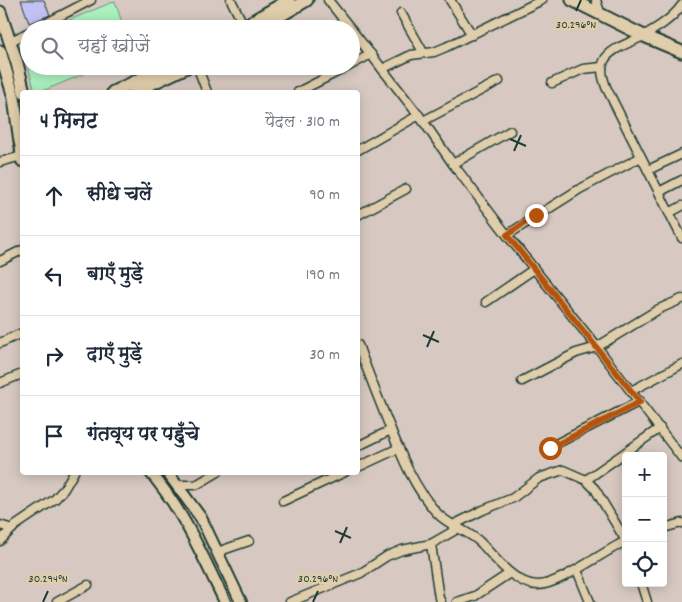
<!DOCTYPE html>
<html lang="hi">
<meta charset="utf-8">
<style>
body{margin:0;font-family:Dekko,"Playpen Sans Deva",sans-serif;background:#f6f6f7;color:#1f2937}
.controls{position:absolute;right:15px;bottom:15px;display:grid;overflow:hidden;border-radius:5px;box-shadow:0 2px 12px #0003}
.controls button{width:45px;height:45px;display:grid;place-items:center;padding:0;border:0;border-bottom:1px solid #e0e1e3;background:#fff;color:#1f2937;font:25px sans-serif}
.stop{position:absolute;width:15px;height:15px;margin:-11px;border:4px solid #b45309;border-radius:50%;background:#fff}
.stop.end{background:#b45309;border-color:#fff;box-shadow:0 1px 5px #0008}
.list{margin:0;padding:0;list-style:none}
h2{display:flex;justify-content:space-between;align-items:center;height:65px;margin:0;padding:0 20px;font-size:21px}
h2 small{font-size:16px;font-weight:400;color:#747a83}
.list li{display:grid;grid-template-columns:32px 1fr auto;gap:15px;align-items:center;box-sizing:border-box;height:80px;padding:0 20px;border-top:1px solid #e0e1e3}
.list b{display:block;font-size:19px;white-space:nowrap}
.list em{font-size:16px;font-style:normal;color:#747a83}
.icon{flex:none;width:28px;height:28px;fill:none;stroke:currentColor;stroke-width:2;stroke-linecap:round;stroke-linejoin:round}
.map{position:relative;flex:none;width:682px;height:602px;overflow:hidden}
.search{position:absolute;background:#fff;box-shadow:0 2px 12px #0003;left:20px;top:20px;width:340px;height:55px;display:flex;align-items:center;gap:12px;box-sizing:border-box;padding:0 18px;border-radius:28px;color:#747a83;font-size:19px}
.panel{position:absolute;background:#fff;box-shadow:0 2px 12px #0003;left:20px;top:90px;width:340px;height:385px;border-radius:5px}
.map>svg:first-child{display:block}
.green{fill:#aaf1be;stroke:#649779}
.building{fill:#c2c1f4;stroke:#1f3d34}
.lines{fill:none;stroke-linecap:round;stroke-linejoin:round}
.minor-casing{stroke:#1f3d34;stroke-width:11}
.major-casing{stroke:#1f3d34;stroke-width:14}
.highway-casing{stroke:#1f3d34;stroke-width:15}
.minor{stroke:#e0cdab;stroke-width:8}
.major{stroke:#e0cdab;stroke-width:10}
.highway{stroke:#e0cdab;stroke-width:11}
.route{stroke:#b45309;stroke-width:6}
.ticks{fill:none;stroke:#1f3d34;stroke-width:2}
.ticks-label{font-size:12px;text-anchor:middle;fill:#1f3d34;stroke:#e0cdab;stroke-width:5;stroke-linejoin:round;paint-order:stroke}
</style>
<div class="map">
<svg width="682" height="602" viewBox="0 0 682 602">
<rect width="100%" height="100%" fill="#d7c9c1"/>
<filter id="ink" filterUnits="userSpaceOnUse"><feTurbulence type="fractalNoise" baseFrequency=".02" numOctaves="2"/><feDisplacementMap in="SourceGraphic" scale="10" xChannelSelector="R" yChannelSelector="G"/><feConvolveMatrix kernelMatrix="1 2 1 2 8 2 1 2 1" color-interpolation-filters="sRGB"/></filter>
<g filter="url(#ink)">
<!-- green -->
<g class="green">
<path d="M115,1l9,28h-76z"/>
<path d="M29,37v29h74l-63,26h-5l-14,-52z"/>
</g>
<!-- building -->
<path class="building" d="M21,0h23l6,15 -21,8z"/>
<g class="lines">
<!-- minor casing -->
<g class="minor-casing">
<g id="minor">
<path d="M231,0l13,26"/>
<path d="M328,0l23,29"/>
<path d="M450,0l22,35"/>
<path d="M596,0l5,15"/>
<path d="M682,5c-10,14 -25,23 -39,31 -12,7 -33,12 -39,25 -4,9 -1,17 2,26l76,151"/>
<path d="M401,13l22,39"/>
<path d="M35,29l56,-29"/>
<path d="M351,29l72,92 30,43 54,71 90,112 85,111"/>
<path d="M11,41l18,-9"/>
<path d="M351,65l20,-11"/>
<path d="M197,66l10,26"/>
<path d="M382,69l29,-14 23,-3 12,-5 96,-47"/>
<path d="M552,83l31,-14 19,-2"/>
<path d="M298,92l51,-26"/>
<path d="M423,121l76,-40"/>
<path d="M358,150l61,-35"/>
<path d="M0,162l22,-6"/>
<path d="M453,164l57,-33"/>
<path d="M648,170l34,-16"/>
<path d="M659,192l23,-12"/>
<path d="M669,213l13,-7"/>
<path d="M358,215l48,-26"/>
<path d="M507,235l71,-45 63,-33"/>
<path d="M0,261l22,-11"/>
<path d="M486,302l48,-33"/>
<path d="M0,343l22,-10"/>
<path d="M358,345c9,25 19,50 29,75 13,32 26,67 50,93 13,14 31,17 44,30 14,15 34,42 57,42 21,0 66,-34 88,-44"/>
<path d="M522,381l54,-28 21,-6 62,-38 23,-10"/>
<path d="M0,383l22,-9"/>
<path d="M631,391l51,-27"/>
<path d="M358,446l33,-16"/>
<path d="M550,447l90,-46"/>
<path d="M358,467l41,-19"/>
<path d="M586,480l74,-52"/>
<path d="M177,485h19l22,-13"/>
<path d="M283,501l62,-29"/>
<path d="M0,525l12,4"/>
<path d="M453,525l30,-15 30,-12 26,-20 24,-8 23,10 9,9 31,52"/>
<path d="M663,528l19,-5"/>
<path d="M0,541l15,-15 40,-27 9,-10 10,-17"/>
<path d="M217,552l32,-11"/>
<path d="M577,570l13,32"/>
<path d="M641,583l6,19"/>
<path d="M57,602l31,-17"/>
<path d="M290,602l71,-29 26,-17 15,-6 29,-6"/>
<path d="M441,602l-2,-4 -8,-54 28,-16"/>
<path d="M457,602l18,-6 35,-23"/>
</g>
</g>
<!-- major casing -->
<g class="major-casing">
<g id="major">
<path d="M20,142l2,19"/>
<path d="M150,472c33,38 53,85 75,130"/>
<path d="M167,472l34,46 40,84"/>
</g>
</g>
<!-- highway casing -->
<g class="highway-casing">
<g id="highway">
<path d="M572,0l72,36 38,16"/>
<path d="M0,12l17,51 7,29"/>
<path d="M239,29l50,-29"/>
<path d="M258,29l49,-29"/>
<path d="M0,51l14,47 6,44 2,-1"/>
<path d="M113,92l55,-26"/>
<path d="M134,92l55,-26"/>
</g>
</g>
<!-- minor -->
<use href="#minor" class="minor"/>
<!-- major -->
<use href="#major" class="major"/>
<!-- highway -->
<use href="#highway" class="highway"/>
</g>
</g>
<g class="lines" filter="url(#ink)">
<!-- route -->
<path class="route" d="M536,215l-29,20 133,167 -90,46"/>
</g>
<!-- ticks -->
<path class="ticks" d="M576,11l5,-11M510,139l16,7M514,151l7,-16M423,335l16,7M427,347l7,-16M335,531l16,7M340,543l7,-16M43,602l5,-11M313,602l5,-11"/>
<g class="ticks-label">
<text x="576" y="28">30.296°N</text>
<text x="48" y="582">30.294°N</text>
<text x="318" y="582">30.296°N</text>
</g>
</svg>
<div class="controls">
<button>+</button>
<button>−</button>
<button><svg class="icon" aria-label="locate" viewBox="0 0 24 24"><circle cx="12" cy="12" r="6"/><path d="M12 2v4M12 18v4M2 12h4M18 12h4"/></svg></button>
</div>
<div class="stop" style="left:550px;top:448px"></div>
<div class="stop end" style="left:536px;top:215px"></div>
<div class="search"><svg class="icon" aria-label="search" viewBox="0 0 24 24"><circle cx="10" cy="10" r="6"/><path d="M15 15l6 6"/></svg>यहाँ खोजें</div>
<section class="panel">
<h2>4 मिनट<small>पैदल · 310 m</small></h2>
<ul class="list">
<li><svg class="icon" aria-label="ahead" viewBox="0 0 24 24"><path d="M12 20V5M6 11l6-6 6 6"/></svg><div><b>सीधे चलें</b></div><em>90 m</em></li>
<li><svg class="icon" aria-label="left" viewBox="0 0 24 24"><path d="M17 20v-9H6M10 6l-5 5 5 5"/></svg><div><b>बाएँ मुड़ें</b></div><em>190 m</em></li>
<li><svg class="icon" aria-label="right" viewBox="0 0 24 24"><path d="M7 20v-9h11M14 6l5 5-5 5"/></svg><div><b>दाएँ मुड़ें</b></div><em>30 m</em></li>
<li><svg class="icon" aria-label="arrive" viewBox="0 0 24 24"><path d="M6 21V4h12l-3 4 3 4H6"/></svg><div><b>गंतव्य पर पहुँचे</b></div></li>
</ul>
</section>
</div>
